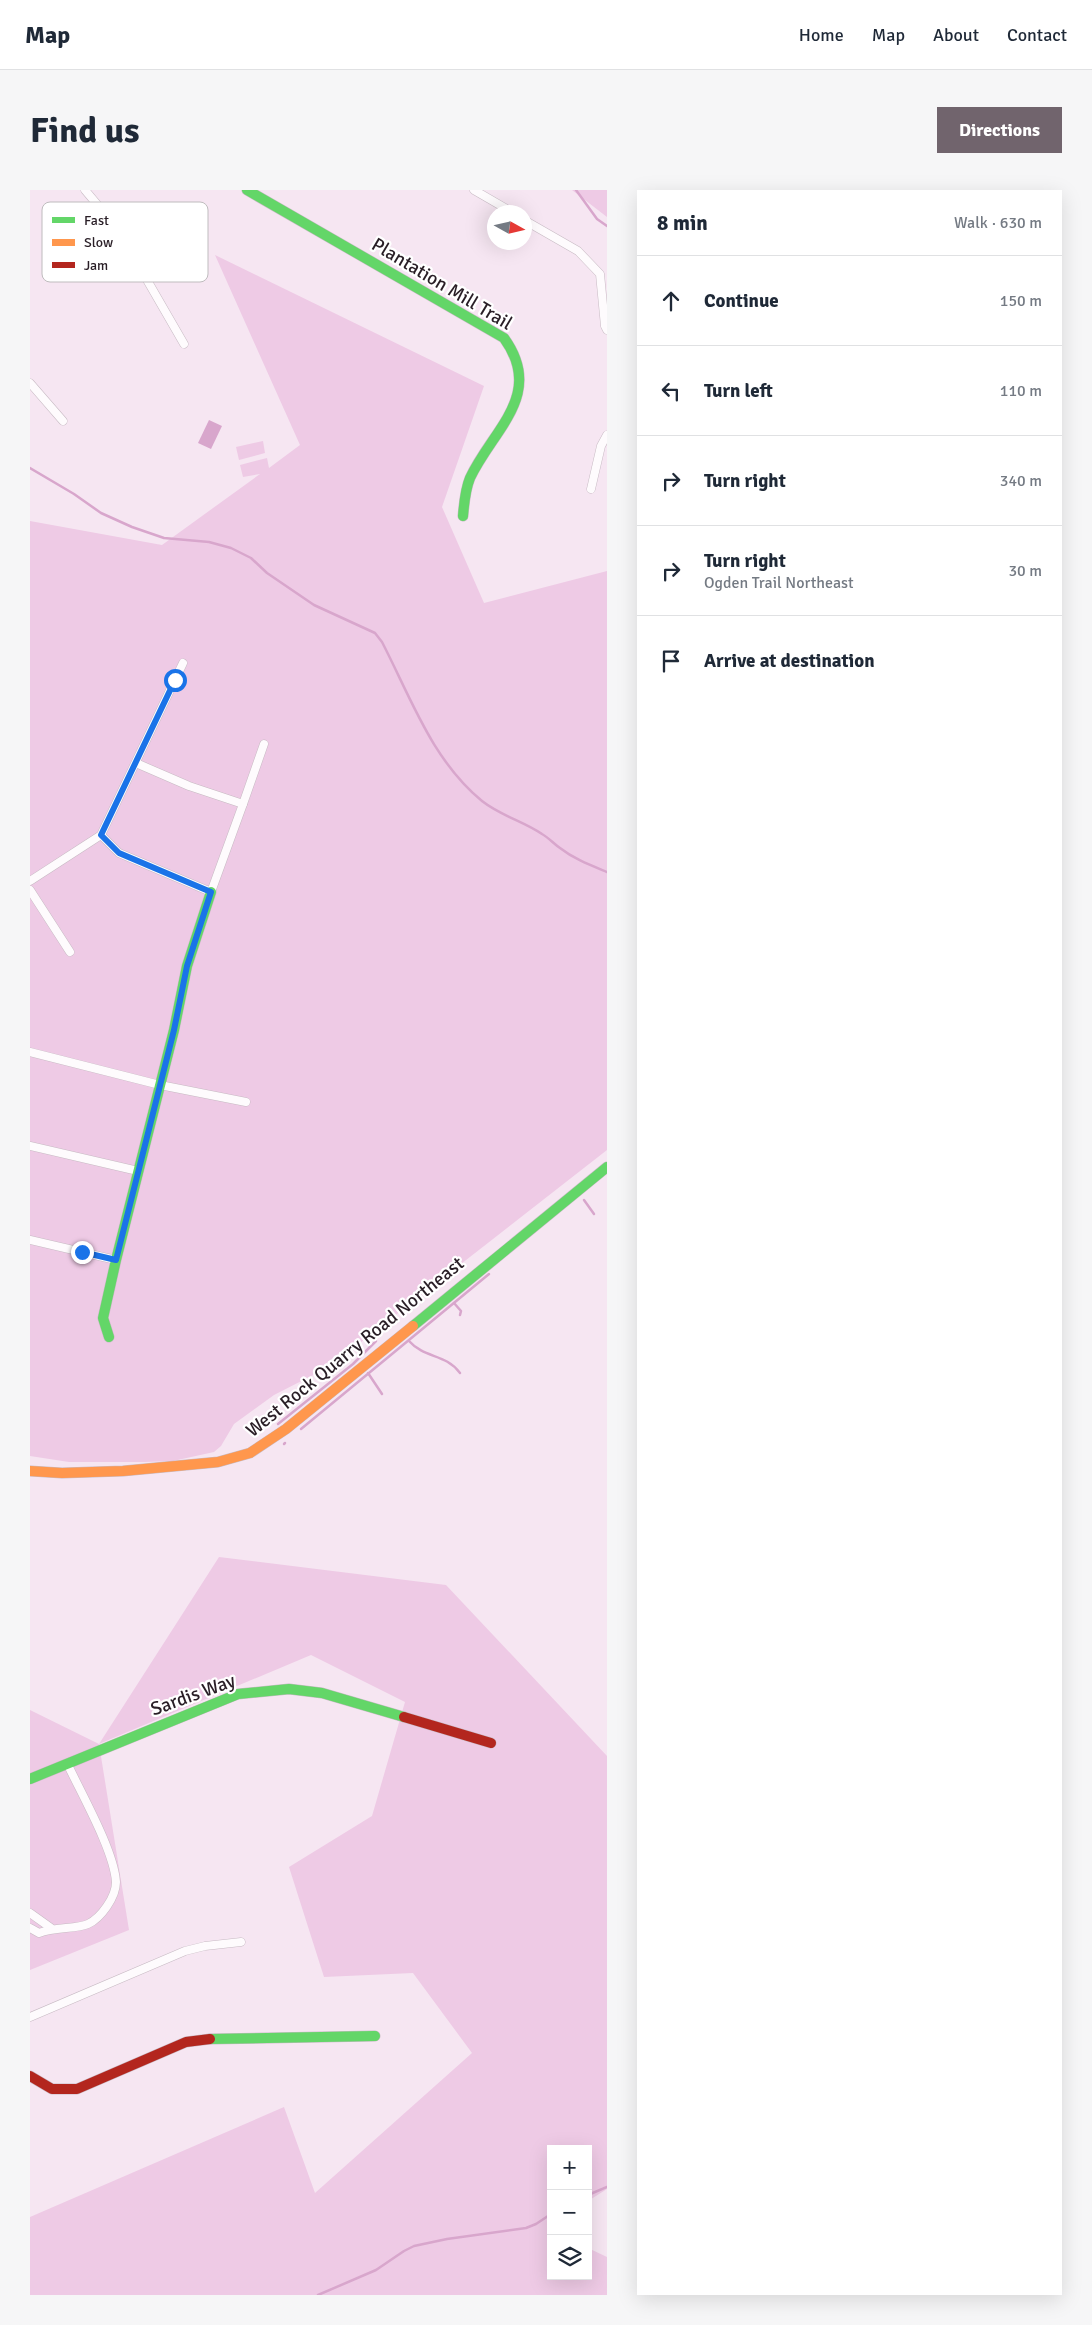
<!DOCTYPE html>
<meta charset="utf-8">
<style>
body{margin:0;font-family:Signika,sans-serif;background:#f6f6f7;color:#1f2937}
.controls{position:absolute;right:15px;bottom:15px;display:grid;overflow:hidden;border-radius:0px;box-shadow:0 5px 20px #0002}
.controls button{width:45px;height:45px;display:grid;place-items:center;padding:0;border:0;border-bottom:1px solid #e0e1e3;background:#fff;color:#1f2937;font:25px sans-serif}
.compass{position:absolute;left:457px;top:15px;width:45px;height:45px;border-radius:50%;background:#fff;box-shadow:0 5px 20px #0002;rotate:98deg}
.stop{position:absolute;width:15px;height:15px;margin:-11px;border:4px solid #1a73e8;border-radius:50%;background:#fff}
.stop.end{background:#1a73e8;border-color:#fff;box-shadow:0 1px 5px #0008}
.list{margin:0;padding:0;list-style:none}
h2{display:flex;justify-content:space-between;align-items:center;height:65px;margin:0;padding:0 20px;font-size:21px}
h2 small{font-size:16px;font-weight:400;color:#747a83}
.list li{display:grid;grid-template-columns:32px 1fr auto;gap:15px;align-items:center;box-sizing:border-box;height:90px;padding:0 20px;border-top:1px solid #e0e1e3}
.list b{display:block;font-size:19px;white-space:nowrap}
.list p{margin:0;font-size:16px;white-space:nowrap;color:#747a83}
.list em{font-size:16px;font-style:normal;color:#747a83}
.icon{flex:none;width:28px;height:28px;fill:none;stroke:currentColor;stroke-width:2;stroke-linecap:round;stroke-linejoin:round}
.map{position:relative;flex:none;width:577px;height:2105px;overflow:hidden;border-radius:0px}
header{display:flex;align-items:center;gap:30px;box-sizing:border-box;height:70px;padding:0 25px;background:#fff;border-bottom:1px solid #e0e1e3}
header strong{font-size:24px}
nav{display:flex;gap:28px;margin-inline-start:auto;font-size:18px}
.intro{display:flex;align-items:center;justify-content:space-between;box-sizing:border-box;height:120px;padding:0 30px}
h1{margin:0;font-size:35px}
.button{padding:12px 22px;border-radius:0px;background:#71646d;color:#fff;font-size:18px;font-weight:700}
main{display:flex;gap:30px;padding:0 30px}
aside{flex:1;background:#fff;border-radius:0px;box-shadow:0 5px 20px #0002}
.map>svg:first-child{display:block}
.green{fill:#eecae5}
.water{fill:#d8a6cc}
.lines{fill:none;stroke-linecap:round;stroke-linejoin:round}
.stream{stroke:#d8a6cc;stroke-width:2.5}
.street-casing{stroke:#c7bac3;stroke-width:9}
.fast-casing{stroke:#c7bac3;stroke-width:11}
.slow-casing{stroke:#c7bac3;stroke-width:11}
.jam-casing{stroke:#c7bac3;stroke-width:11}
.street{stroke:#fefbfd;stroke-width:8}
.fast{stroke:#63d668;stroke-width:10}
.slow{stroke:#ff974d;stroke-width:10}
.jam{stroke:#b3261e;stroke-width:10}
.route{stroke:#1a73e8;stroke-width:6}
.labels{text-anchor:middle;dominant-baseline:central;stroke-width:4.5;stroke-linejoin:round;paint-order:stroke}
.street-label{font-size:19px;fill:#291e26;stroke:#fff}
.key{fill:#fff;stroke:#bfbcbe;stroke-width:1}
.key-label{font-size:14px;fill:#291e26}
</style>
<header>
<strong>Map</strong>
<nav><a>Home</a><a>Map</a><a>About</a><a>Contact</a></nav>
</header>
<div class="intro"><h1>Find us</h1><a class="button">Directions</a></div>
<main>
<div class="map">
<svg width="577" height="2105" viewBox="0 0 577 2105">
<rect width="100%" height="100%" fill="#f6e6f2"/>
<!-- green -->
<g class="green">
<path d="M542,0h35v27z"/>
<path d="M185,65l269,131 -42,121 42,96 123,-32v579l-278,217 -55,28 -40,29 -13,22 -7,6 -41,9 -28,1h-76l-39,-6v-935l132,24 98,-71 -17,3 -3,-12 27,-7 2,10 31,-23z"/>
<path d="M233,251l2,12 -26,7 -3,-13z"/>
<path d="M189,1367l227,28 161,171v433l-19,12v-52h-37v127h37v-28l19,9v38h-577v-78l254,-110 31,86 157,-140 -59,-80 -89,4 -35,-110 83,-51 33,-114 -94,-47 -212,89 30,186 -99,40v-260l69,34z"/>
</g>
<!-- water -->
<path class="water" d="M179,230l13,6 -11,23 -13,-6z"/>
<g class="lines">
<!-- stream -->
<g class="stream">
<path d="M546,0l21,29 10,7"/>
<path d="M0,278l44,26 27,19 31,14 32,11 45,4 22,6 20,10 16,15 47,32 61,28 7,9c29,56 50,118 100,159 19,15 41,20 60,33 7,4 12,10 18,14 14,11 30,17 47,24"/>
<path d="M554,1010l10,14"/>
<path d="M424,1113l7,8 -1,4"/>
<path d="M379,1151c16,18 36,12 51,32"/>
<path d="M338,1183l14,21"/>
<path d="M248,1234l75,-60 23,-23"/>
<path d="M271,1239l188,-155"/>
<path d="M254,1254l1,-1"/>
<path d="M558,2005l19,-8"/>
<path d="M288,2105l58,-25 28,-19 10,-5 33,-7 79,-11 10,-4 15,-10"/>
</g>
<!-- street casing -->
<g class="street-casing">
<g id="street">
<path d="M55,0l32,38 67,116"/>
<path d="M444,0l38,22"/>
<path d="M494,30l54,31 22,23 5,52 2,4"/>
<path d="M0,193l33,38"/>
<path d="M561,299l10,-43 6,-11"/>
<path d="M106,573l53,23 54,18 21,-60"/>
<path d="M71,645l18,18 92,39 32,-88"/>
<path d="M0,691l71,-46 82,-172"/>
<path d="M0,700l40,62"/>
<path d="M0,862l130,33 86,17"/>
<path d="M0,956l108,25"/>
<path d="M0,1050l86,20"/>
<path d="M0,1723l21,15"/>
<path d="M0,1738l9,5c15,-6 38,-4 49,-9 13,-6 28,-27 28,-42 -2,-31 -34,-87 -48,-117"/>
<path d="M0,1827l155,-66 20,-5 36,-4"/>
</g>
</g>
<!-- fast casing -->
<g class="fast-casing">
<g id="fast">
<path d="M217,0l257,148c41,57 -11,91 -34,140 -5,12 -6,26 -7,38"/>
<path d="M383,1136l194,-159"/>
<path d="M79,1147l-6,-19 13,-58 58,-230 13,-64 24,-74"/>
<path d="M0,1589l208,-85 51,-5 33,4 82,24"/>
<path d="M180,1849l165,-3"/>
</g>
</g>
<!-- slow casing -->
<g class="slow-casing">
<path id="slow" d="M0,1281l32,2 61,-2 95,-9 32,-9 36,-24 127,-103"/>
</g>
<!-- jam casing -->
<g class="jam-casing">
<g id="jam">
<path d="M374,1527l87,26"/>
<path d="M0,1886l22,13h25l109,-47 24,-3"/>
</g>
</g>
<!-- street -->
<use href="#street" class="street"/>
<!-- fast -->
<use href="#fast" class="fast"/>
<!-- slow -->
<use href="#slow" class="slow"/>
<!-- jam -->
<use href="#jam" class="jam"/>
</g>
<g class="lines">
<!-- route -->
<path class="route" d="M52,1062l34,8 58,-230 13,-64 24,-74 -92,-39 -18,-18 74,-155"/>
</g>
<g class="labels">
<!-- street labels -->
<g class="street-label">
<text transform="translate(412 94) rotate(31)">Plantation Mill Trail</text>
<text transform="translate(325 1157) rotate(-39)">West Rock Quarry Road Northeast</text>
<text transform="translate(163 1505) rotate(-20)">Sardis Way</text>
</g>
</g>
<!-- legend -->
<rect x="12" y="12" width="166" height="80" rx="8" class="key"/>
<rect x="22" y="27" width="23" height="6" fill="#63d668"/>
<rect x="22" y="49" width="23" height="7" fill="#ff974d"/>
<rect x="22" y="72" width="23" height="6" fill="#b3261e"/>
<g class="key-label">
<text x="54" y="35">Fast</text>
<text x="54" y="57">Slow</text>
<text x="54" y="80">Jam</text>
</g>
</svg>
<div class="controls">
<button>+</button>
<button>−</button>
<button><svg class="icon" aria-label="layers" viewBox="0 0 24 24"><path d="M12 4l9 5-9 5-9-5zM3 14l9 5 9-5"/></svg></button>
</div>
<svg class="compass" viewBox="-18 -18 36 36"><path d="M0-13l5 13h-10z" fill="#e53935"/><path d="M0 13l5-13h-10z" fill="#747a83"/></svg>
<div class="stop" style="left:145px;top:490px"></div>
<div class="stop end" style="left:52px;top:1062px"></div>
</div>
<aside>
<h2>8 min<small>Walk · 630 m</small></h2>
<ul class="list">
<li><svg class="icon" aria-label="ahead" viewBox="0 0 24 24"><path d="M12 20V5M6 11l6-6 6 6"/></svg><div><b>Continue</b></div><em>150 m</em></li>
<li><svg class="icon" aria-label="left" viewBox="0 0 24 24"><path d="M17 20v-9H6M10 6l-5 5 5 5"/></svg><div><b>Turn left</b></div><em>110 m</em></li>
<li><svg class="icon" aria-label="right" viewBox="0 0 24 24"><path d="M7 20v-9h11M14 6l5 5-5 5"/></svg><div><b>Turn right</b></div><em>340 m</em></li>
<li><svg class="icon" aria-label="right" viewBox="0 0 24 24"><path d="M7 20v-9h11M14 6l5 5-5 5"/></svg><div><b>Turn right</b><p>Ogden Trail Northeast</p></div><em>30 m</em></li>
<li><svg class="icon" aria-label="arrive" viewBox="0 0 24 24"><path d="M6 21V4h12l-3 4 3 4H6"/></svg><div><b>Arrive at destination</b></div></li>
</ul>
</aside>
</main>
